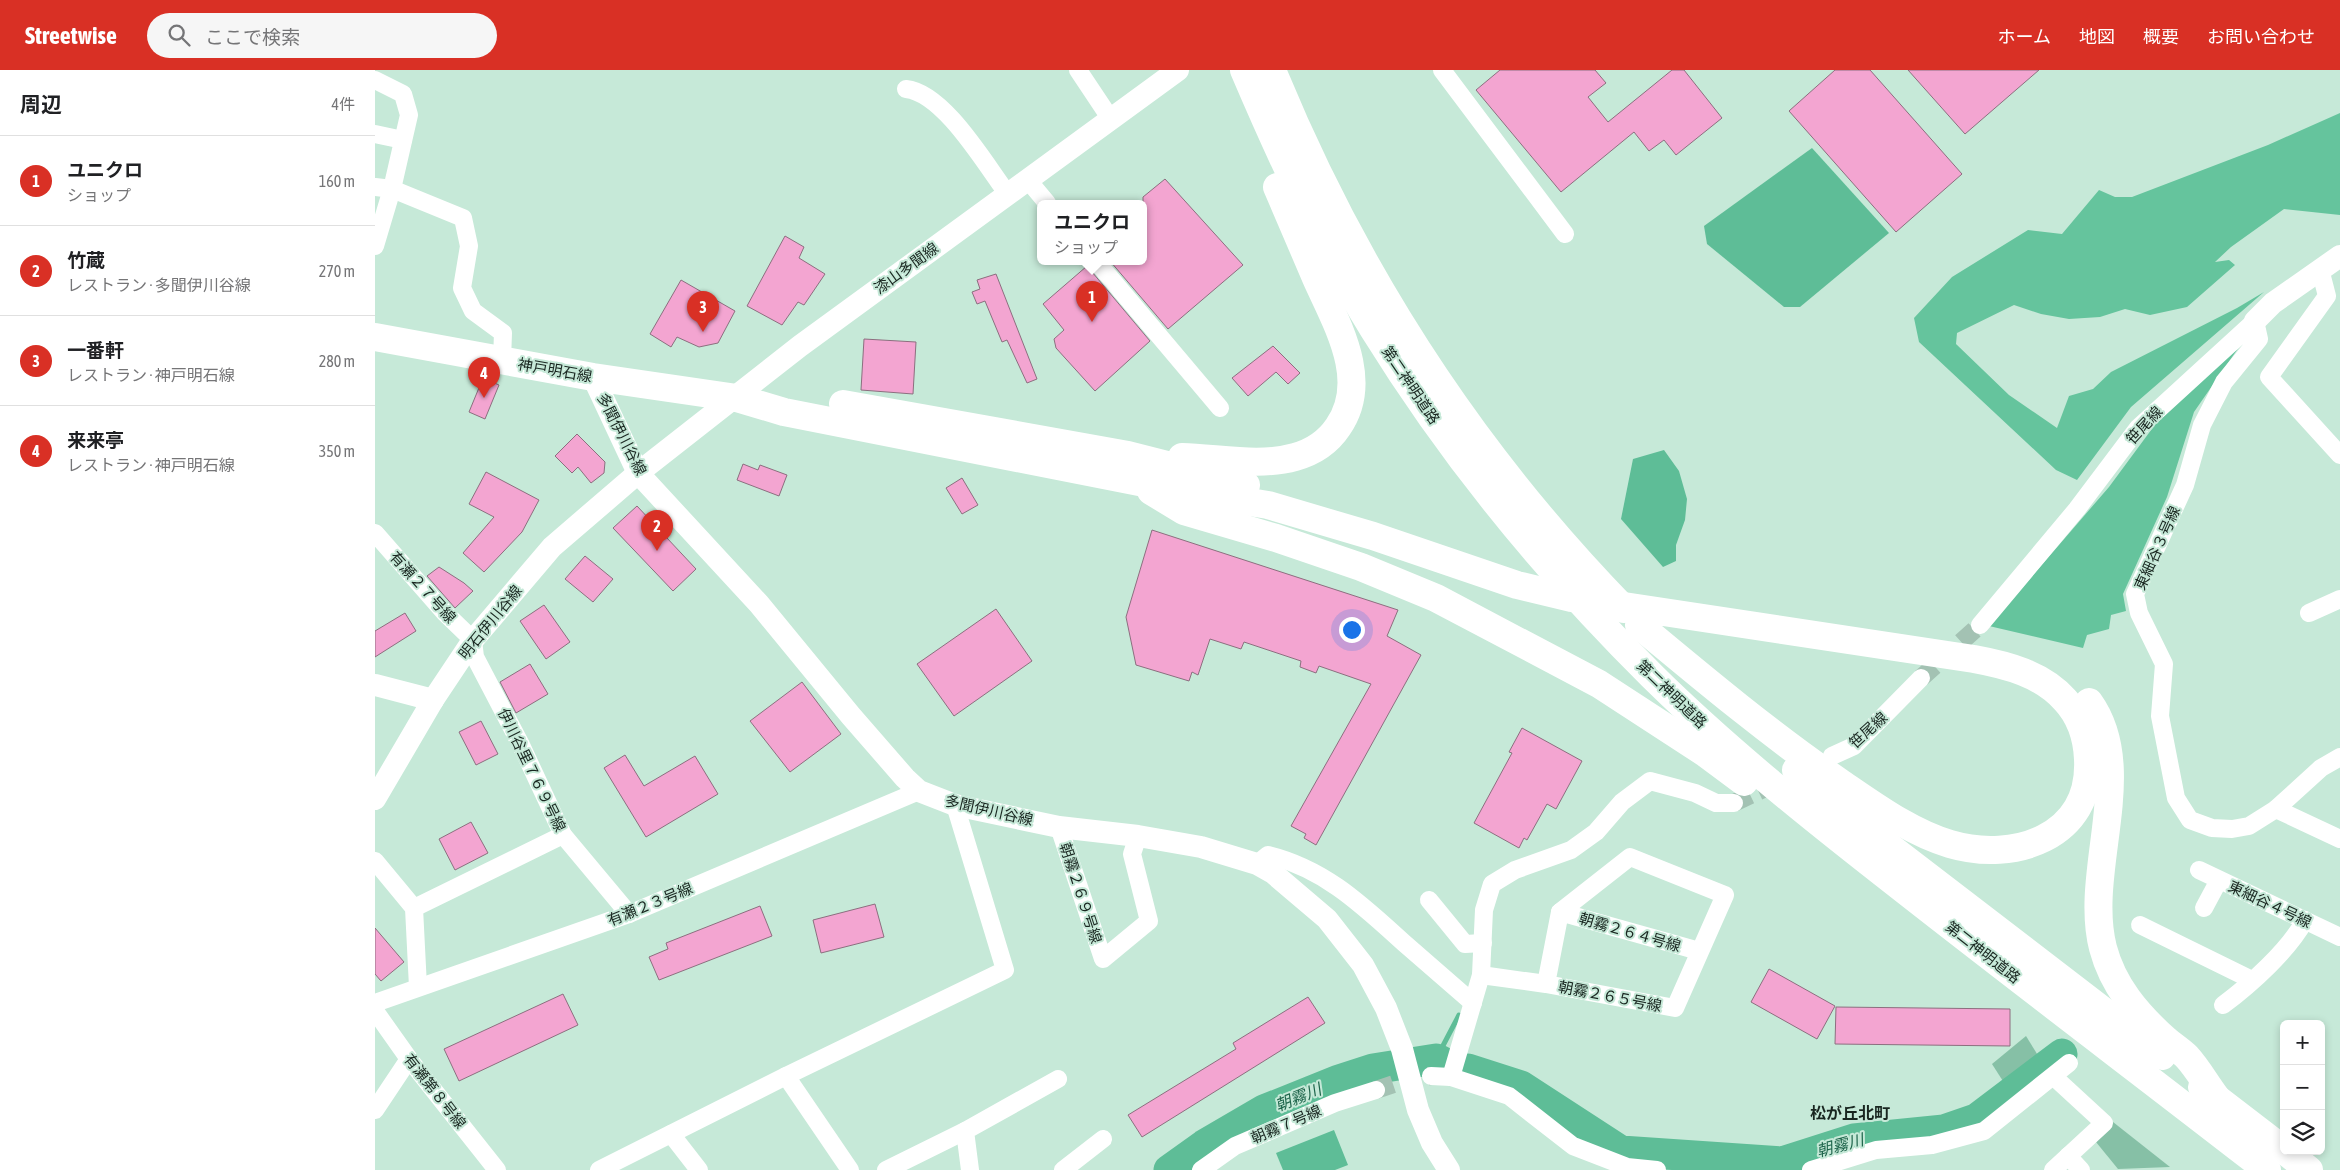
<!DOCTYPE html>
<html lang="ja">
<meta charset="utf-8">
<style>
body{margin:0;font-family:"Asap Condensed","Noto Sans JP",sans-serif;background:#f6f6f6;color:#202124}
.controls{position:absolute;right:15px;bottom:15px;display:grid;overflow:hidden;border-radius:8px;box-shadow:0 2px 8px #0003}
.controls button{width:45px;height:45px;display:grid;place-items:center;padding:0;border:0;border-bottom:1px solid #e0e0e0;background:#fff;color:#202124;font:25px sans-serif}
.you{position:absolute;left:976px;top:559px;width:18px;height:18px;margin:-12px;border:4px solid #fff;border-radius:50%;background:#1a73e8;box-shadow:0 0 0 8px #1a73e833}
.badge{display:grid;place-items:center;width:32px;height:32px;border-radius:50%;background:#d93025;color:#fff;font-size:16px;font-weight:700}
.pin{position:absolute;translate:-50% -41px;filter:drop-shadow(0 1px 2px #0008)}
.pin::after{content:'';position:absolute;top:26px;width:18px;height:15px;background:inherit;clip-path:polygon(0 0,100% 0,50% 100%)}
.popup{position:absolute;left:662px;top:130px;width:110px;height:65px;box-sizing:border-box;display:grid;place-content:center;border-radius:8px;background:#fff;filter:drop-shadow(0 1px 4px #0005);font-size:16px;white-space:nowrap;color:#757577}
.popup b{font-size:19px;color:#202124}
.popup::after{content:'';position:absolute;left:50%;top:100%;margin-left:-10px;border:10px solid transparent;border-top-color:#fff}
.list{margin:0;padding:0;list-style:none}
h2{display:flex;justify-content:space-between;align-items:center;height:65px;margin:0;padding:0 20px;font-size:21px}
h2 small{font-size:16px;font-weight:400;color:#757577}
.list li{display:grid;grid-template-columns:32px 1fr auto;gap:15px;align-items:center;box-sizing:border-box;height:90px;padding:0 20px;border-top:1px solid #e0e0e0}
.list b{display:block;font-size:19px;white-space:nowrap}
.list p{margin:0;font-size:16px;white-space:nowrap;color:#757577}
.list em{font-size:16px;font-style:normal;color:#757577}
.icon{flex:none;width:28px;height:28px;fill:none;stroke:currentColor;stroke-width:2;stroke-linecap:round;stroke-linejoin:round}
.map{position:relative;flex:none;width:1965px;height:1100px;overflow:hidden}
header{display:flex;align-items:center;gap:30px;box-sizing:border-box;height:70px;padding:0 25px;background:#d93025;color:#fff}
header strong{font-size:24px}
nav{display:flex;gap:28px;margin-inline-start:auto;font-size:18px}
.search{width:350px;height:45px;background:#f6f6f6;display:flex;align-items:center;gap:12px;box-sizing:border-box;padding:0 18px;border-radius:28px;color:#757577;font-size:19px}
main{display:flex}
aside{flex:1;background:#fff}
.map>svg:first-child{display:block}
.green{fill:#86c0a6}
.forest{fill:#65c49d}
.water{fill:#5ebd97}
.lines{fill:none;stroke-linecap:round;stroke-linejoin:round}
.stream{stroke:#5ebd97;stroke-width:5}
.river{stroke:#5ebd97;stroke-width:31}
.building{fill:#f3a5d1;stroke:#8c6f7f}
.minor-tunnel{stroke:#a3c2b3;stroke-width:18;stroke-dasharray:18 9;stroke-linecap:butt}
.minor{stroke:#fff;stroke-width:18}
.tertiary{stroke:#fff;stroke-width:22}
.primary{stroke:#fff;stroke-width:28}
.motorway{stroke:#fff;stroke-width:28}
.labels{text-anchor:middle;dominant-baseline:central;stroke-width:4;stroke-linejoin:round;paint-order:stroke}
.street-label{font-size:15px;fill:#192620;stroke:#c6e9d8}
.water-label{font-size:16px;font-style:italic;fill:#1e654b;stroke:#c6e9d8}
.neighbourhood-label{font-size:16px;font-weight:bold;fill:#192620;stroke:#c6e9d8}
</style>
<header>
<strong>Streetwise</strong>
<div class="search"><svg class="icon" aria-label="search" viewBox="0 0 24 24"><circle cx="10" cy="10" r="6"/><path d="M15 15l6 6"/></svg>ここで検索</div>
<nav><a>ホーム</a><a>地図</a><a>概要</a><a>お問い合わせ</a></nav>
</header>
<main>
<aside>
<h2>周辺<small>4件</small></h2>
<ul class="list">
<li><span class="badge">1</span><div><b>ユニクロ</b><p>ショップ</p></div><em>160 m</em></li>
<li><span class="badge">2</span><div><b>竹蔵</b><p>レストラン · 多聞伊川谷線</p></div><em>270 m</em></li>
<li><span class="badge">3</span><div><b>一番軒</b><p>レストラン · 神戸明石線</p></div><em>280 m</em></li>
<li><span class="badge">4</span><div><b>来来亭</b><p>レストラン · 神戸明石線</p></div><em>350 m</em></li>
</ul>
</aside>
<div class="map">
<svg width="1965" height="1100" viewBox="0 0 1965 1100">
<rect width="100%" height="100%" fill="#c6e9d8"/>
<!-- green -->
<g class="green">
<path d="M1651,966l16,26 -34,27 -16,-25z"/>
<path d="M1738,1052l57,45 -52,2 -22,-27z"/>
</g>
<!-- forest -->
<g class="forest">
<path d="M1965,43v102l-56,-6 -53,38 -16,15 14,-2 6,5 -48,42 -37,8 -25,-6 -25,8 -31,2 -28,-5 -27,-9 -57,28 -1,11 53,51 48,33 12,-32 24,-7 18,-17 126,-64 27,-16 -133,115 -54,73 -21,-10 -137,-128 -5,-24 38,-41 76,-47 34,4 37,-44 16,7h17l136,-52z"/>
<path d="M1864,277l-45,65 -27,85 -44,97 3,17 -15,4 -2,14 -22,6 -4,13 -94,-22 120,-139 48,-65z"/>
</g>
<!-- water -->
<g class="water">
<path d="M1437,78l77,85 -89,74h-16l-77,-63 -3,-18z"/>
<path d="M1289,380l15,21 8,28 -2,21 -9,25v16l-13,6 -42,-48 12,-60z"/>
<path d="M959,1060l14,35 -13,5h-52l-7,-17z"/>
</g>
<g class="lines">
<!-- stream -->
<path class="stream" d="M1061,989l23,-44"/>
<!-- river -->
<g class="river">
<path d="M1093,999l53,17 100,65 161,11 72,-23 90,-9 32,-11 86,-65"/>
<path d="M794,1100l35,-25 60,-35 75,-30 34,-11 63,-10 5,2"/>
</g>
</g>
<!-- building -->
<g class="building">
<path d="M1125,0h95l11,13 -18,14 20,25 64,-52h12l38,48 -46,37 -12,-15 -15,11 -15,-19 -73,60 -85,-102z"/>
<path d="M1460,0h35l92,104 -66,58 -107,-121z"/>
<path d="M1533,0h131l-74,64z"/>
<path d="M790,109l78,86 -75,64 -58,-68h33v-64z"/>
<path d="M410,166l19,11 -5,11 26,16 -21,31 -6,-3 -16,23 -35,-19z"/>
<path d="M712,196l63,75 -55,50 -39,-43 -2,-9 10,-9 -21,-26z"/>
<path d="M621,204l41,105 -10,4 -20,-43 -5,2 -17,-41 -8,3 -5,-12 8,-3 -3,-9z"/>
<path d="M306,210l54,31 -17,32 -19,4 -22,-10 -6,10 -21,-13z"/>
<path d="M489,269l52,3 -3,52 -52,-4z"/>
<path d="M898,276l27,27 -12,11 -12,-12 -28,24 -16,-18z"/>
<path d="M108,308l16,7 -14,34 -16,-7z"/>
<path d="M202,364l28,28 -1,11 -13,10 -13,-16 -6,6 -17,-17z"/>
<path d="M368,394l15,6 2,-5 27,10 -8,21 -42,-16z"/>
<path d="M111,402l53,28 -17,32 -38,40 -21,-19 31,-36 -25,-13z"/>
<path d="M587,408l16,27 -16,9 -16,-26z"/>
<path d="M262,436l59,63 -23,22 -60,-63z"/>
<path d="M777,460l246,80 -11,26 34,19 -105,190 -12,-7 2,-4 -15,-8 80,-142 -52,-18 -3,7 -16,-6 1,-6 -57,-19 -3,7 -31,-10 -12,36 -6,-3 -3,9 -53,-16 -10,-48z"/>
<path d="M210,486l28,23 -20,23 -28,-23z"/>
<path d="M64,497l25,16 9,8 -18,17 -28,-32z"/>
<path d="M169,535l26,37 -24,17 -26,-38z"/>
<path d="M621,539l36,52 -78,55 -37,-52z"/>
<path d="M30,543l11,18 -41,26v-26z"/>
<path d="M155,594l18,30 -32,19 -16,-31z"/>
<path d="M427,612l39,52 -51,38 -40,-51z"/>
<path d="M106,651l17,33 -22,11 -17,-33z"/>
<path d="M1147,658l60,33 -26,48 -9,-5 -20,36 -3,-2 -5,10 -45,-25 38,-70 -3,-1z"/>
<path d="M250,685l19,31 51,-30 23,38 -72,43 -42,-69z"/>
<path d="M96,752l17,31 -33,17 -16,-31z"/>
<path d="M500,834l9,33 -63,16 -8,-33z"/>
<path d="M385,836l12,30 -113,44 -10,-23 19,-8 -2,-6z"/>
<path d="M0,858l29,34 -23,19 -6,-7z"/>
<path d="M1394,899l66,37 -18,33 -66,-37z"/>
<path d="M188,924l15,31 -119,56 -15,-32z"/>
<path d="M933,927l17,26 -183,114 -14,-22 108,-66 -3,-6z"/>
<path d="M1461,937l174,2v37l-175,-2z"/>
</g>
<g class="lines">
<!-- minor-tunnel -->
<g class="minor-tunnel">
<path d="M1546,608l59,-53"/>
<path d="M1359,733l46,-22"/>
<path d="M1001,1020l33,-11 22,-3"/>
</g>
<!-- minor -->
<g class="minor">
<path d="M703,0l32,48"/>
<path d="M1067,0l123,164"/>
<path d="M0,10l28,14 6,21 -17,74 -17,57"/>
<path d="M531,19c38,4 79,75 101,104"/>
<path d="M0,64l28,6"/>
<path d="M652,109l20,24"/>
<path d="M0,117l17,2 71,29 6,28 -7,42 11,23 30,22 -1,27"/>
<path d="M721,191l124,147"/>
<path d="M1945,199l7,27 -58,81 71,78"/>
<path d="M0,463l70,80 28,27 2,17 46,88 42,90 66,79"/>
<path d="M1934,543l31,-14"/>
<path d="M1605,555l97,-116 61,-81 117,-107 4,18 -35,43 -22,43 -17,60 -50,109 4,19 25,51 -4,52 16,82 14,22 22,8 20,1 17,-3 27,-17 45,-41 19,-11"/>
<path d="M1457,686l22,-10 67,-68"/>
<path d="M1901,739l64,30"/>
<path d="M684,757l44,132 46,-38 -17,-67 6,-18"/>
<path d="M0,791l39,47 4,79"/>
<path d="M882,794l11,-9c57,14 94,50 136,88 23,20 46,40 69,60"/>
<path d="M1824,800l141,67"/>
<path d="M1054,830l36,44 18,-1"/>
<path d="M39,838l149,-73"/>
<path d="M1829,838l15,-28"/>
<path d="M1185,842l139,39"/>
<path d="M1765,855l112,55"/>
<path d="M1106,905l65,9 129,24 50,-113 -95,-38 -70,55 -14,72"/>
<path d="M0,933l254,-89 290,-123"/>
<path d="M1848,935c27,-20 66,-55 82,-85"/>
<path d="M0,941l34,48 88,111"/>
<path d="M411,1006l64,94"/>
<path d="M1056,1006l20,1 58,19 64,50 54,21 30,3"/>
<path d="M1076,1007l30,-102 3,-65 8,-26 23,-14 56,-20 25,-18 26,-30 28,-21 45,12 21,10h18"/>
<path d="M0,1040l34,-51"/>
<path d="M296,1064l28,36"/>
<path d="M1693,1086l13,14"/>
<path d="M224,1100l187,-94 219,-106 -50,-165"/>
<path d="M511,1100l79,-39"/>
<path d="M595,1100l-5,-39 93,-52"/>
<path d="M688,1100l40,-31"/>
<path d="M826,1100l34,-24 100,-43 41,-13"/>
<path d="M1436,1100l65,-20 56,-5 52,-14 85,-68"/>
<path d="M1678,1100l51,-47 -50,-46"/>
</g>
<!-- tertiary -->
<g class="tertiary">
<path d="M1880,251l18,-18 67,-47"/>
<path d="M218,307l45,96 121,131 92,112 54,62 14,13 36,14 104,22 79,9 63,11 56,17 16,9 54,46 36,46 23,43 16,41 16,61 14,33 17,27"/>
<path d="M0,615l58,15"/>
<path d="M0,729l58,-99 40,-60 79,-93 86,-74 162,-127 378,-276"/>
</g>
<!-- primary -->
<path class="primary" d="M0,267l218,40 144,21"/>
<!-- motorway -->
<g class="motorway">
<path d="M869,0c38,89 79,178 130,260 78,126 173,242 278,346 78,77 165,146 251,213 121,95 243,187 364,281"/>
<path d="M897,0c83,203 199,382 352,539"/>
<path d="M362,328l47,14 411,81 73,12 105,31 144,49 54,13 403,61c33,6 68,15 91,41 15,16 22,37 23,59 4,78 -74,104 -138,85 -40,-12 -75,-38 -109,-61 -70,-48 -136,-103 -202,-158"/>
<path d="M468,334l285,51 118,30"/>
<path d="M807,387c37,1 78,10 113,0 18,-5 33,-15 43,-30 33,-47 -2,-104 -22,-149 -13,-30 -26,-61 -39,-91"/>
<path d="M776,421l33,20 92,27 85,29 75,31 163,86 106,69 39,29"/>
<path d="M1714,632c49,68 -6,169 14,246 10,38 34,66 63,92 7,6 15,11 21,17 11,12 19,27 29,40"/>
<path d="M1421,700l60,51 306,235"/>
<path d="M1827,1017l82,63"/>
<path d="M1910,1081l24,19"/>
</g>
</g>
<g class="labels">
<!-- street labels -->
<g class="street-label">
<text transform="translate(531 198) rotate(-36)">漆山多聞線</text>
<text transform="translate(180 300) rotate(10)">神戸明石線</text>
<text transform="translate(1036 315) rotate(56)">第二神明道路</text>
<text transform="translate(1769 355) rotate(-47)">笹尾線</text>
<text transform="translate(247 364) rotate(63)">多聞伊川谷線</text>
<text transform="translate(1782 478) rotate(-66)">東細谷３号線</text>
<text transform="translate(48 517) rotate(48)">有瀬２７号線</text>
<text transform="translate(115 552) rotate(-51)">明石伊川谷線</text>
<text transform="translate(1297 624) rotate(44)">第二神明道路</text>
<text transform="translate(1493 660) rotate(-42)">笹尾線</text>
<text transform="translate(157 700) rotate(64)">伊川谷里７６９号線</text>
<text transform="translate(614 740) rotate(13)">多聞伊川谷線</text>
<text transform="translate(706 823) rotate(72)">朝霧２６９号線</text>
<text transform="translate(275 834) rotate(-22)">有瀬２３号線</text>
<text transform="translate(1895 834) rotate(25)">東細谷４号線</text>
<text transform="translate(1255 862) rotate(16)">朝霧２６４号線</text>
<text transform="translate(1608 882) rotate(38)">第二神明道路</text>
<text transform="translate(1235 926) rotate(11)">朝霧２６５号線</text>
<text transform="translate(60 1021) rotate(52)">有瀬第８号線</text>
<text transform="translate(911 1054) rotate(-23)">朝霧７号線</text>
</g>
<!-- water labels -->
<g class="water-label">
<text transform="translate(923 1027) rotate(-22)">朝霧川</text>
<text transform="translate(1465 1075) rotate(-15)">朝霧川</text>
</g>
<!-- neighbourhood labels -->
<g class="neighbourhood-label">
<text x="1475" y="1043">松が丘北町</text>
</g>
</g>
</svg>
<div class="controls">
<button>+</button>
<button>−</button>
<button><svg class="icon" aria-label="layers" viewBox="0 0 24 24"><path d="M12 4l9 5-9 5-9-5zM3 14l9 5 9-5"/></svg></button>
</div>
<div class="you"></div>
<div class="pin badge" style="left:717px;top:252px">1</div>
<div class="popup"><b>ユニクロ</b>ショップ</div>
<div class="pin badge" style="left:282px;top:481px">2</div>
<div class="pin badge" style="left:328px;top:262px">3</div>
<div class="pin badge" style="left:109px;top:328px">4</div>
</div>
</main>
